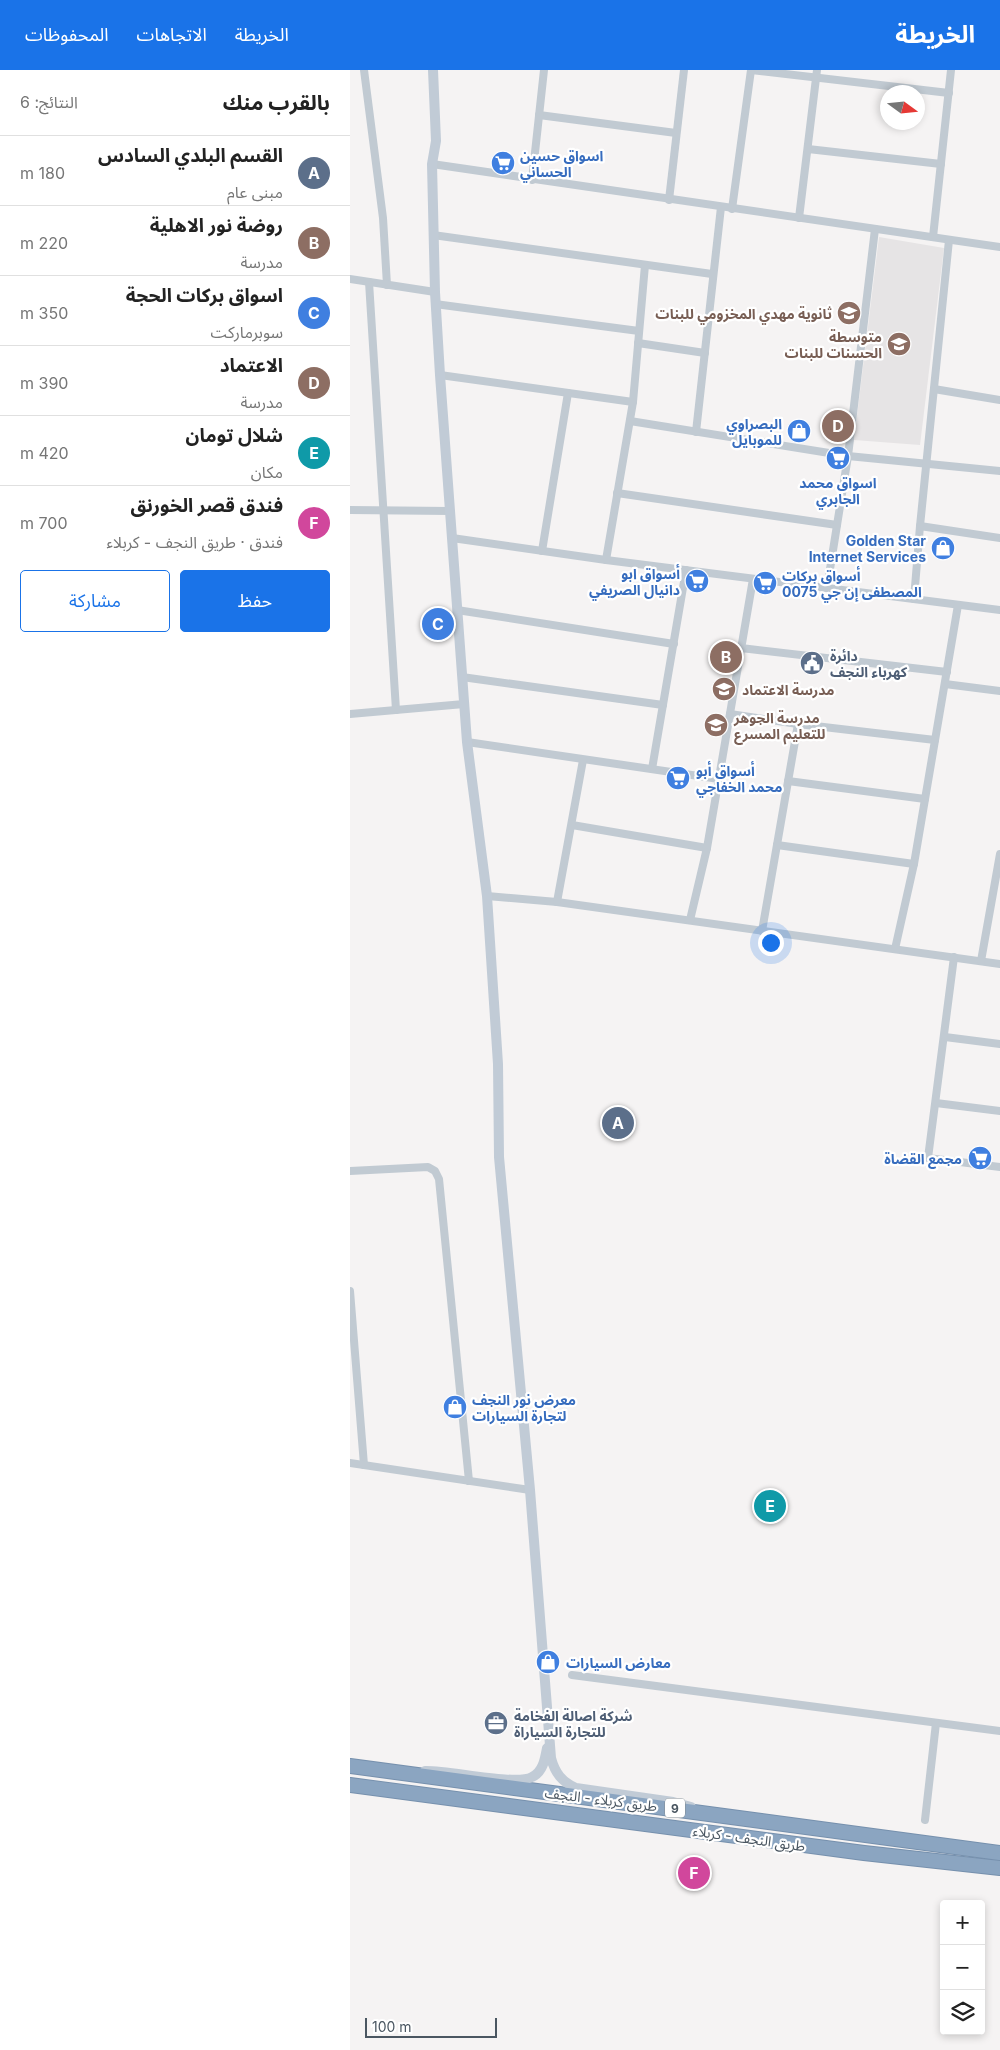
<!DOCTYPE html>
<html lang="ar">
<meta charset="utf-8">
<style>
body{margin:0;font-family:Inter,"Noto Sans Arabic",sans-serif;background:#f6f6f6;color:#222;direction:rtl}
.controls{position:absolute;right:15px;bottom:15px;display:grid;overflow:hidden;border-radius:5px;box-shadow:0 2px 8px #0003}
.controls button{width:45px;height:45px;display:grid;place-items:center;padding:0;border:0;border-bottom:1px solid #e0e0e0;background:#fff;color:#222;font:25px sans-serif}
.compass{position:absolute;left:530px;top:15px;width:45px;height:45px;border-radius:50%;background:#fff;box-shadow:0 2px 8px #0003;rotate:105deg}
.scale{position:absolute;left:15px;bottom:12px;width:132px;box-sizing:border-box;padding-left:5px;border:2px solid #4a5661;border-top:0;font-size:14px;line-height:18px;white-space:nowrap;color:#4a5661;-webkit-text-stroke:4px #fff;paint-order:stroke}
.you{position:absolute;left:420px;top:872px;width:18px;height:18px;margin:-12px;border:4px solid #fff;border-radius:50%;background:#1a73e8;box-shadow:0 0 0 8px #1a73e833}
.badge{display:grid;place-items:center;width:32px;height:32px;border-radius:50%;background:#1a73e8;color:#fff;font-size:16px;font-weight:700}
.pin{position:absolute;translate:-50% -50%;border:2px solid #fff;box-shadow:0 1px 5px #0006}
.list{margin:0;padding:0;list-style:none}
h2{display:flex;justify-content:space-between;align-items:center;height:65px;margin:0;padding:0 20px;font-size:21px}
h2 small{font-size:16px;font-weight:400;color:#767676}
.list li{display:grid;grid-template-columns:32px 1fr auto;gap:15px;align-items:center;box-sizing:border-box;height:70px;padding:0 20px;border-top:1px solid #e0e0e0}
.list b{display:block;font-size:19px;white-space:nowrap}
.list p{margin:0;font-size:16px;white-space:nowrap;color:#767676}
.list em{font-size:16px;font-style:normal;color:#767676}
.actions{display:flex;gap:10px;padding:15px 20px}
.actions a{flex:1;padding:11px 0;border:1px solid #1a73e8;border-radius:5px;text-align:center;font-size:18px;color:#1a73e8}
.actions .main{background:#1a73e8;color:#fff}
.icon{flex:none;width:28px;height:28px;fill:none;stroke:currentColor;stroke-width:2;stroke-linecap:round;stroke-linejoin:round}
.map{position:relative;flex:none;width:650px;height:1980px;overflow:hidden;direction:ltr}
header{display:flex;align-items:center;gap:30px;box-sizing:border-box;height:70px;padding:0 25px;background:#1a73e8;color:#fff}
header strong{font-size:24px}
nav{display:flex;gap:28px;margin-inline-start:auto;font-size:18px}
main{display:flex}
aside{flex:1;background:#fff}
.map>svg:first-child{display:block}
.education{fill:#e6e4e5}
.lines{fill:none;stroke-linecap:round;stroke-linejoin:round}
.highway-casing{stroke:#7690ad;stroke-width:16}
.street{stroke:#c1cad2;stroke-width:8}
.secondary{stroke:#c1cbd6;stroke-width:10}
.highway{stroke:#8ba5c1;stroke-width:14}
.labels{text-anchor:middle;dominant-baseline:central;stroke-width:4.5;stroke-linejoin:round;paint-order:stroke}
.shield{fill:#fff;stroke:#808990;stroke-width:1}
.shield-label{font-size:12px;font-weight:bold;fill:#4a5661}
.shop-label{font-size:14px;font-weight:bold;fill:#366cbe;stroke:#fff;text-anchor:start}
.education-label{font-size:14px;font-weight:bold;fill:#785e54;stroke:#fff;text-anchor:end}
.service-label{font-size:14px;font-weight:bold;fill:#4e5e75;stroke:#fff;text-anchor:start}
.street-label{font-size:14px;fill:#4a5661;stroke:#fff}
</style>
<header>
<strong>الخريطة</strong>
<nav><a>الخريطة</a><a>الاتجاهات</a><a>المحفوظات</a></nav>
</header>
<main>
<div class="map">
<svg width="650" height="1980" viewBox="0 0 650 1980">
<rect width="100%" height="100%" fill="#f5f3f3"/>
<!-- education -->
<path class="education" d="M529,167l65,11 -24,197 -66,-5z"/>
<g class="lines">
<!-- highway casing -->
<g class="highway-casing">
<g id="highway">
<path d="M0,1696l650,87"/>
<path d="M0,1715l514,68 136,15"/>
</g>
</g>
<!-- street -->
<g class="street">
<path d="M14,0l19,148 4,67"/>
<path d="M401,0l198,23"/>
<path d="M189,45l137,18"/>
<path d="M458,79l133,15"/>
<path d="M82,94l568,83"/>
<path d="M182,110l12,-110"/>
<path d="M319,130l15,-130"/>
<path d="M382,139l19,-139"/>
<path d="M449,148l18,-148"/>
<path d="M83,165l279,39"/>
<path d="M583,167l18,-167"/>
<path d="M0,209l85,13"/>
<path d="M19,212l27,428"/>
<path d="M85,234l204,27"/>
<path d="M288,273l67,10"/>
<path d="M90,305l193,27"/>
<path d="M584,319l66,11"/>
<path d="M280,351l218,35 152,15"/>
<path d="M346,362l25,-225"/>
<path d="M267,423l220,32"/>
<path d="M0,440l100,1"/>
<path d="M570,456l80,12"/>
<path d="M102,468l154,22 394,50"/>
<path d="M192,481l26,-158"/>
<path d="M256,490l27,-158 12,-137"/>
<path d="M477,518l21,-132 27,-227"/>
<path d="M564,529l6,-73 29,-286"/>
<path d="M107,540l217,34"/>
<path d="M391,578l206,24"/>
<path d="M112,607l201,28"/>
<path d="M595,614l55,7"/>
<path d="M0,644l114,-10"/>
<path d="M380,644l68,10 137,16"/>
<path d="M117,672l252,37"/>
<path d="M302,699l34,-199"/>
<path d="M438,711l137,18"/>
<path d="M222,755l135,23"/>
<path d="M427,775l137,19"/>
<path d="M137,826l70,6 443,62"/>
<path d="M207,832l26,-142"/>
<path d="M340,850l17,-72 46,-269"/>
<path d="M412,861l36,-207"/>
<path d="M545,879l19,-85 44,-259"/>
<path d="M604,887l-26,201 72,9"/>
<path d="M631,891l19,-107"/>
<path d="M595,967l55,7"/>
<path d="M586,1033l64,8"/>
<path d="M0,1101l78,-4 7,4 4,8 30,302"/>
<path d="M0,1221l14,174"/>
<path d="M0,1393l180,27"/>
<path d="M222,1605l428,56"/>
<path d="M575,1750l11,-97"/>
</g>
<!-- secondary -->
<g class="secondary">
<path d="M83,0l3,71 -4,23 3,128 5,83 27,367 20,154 11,168 1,93 31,333 21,268c4,15 11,24 25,30l97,14 18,5"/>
<path d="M75,1701c23,-1 91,15 107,6 11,-5 13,-18 15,-29"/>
</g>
<!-- highway -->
<use href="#highway" class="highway"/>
</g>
<!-- icons -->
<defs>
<g id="supermarket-disc" transform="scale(1.25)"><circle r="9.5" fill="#3f7fe0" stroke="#fff"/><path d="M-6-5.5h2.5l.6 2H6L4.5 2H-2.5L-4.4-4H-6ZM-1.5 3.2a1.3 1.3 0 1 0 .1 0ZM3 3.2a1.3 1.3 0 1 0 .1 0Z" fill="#fff"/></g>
<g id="school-disc" transform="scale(1.25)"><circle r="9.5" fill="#8d6e63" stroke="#fff"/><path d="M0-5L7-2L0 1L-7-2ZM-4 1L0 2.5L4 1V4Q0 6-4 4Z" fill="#fff"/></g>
<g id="shop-disc" transform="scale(1.25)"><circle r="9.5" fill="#3f7fe0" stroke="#fff"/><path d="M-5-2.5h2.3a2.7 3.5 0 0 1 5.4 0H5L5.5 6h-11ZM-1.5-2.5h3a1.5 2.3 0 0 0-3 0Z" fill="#fff"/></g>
<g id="civic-disc" transform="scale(1.25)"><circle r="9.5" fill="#5c6f8a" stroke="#fff"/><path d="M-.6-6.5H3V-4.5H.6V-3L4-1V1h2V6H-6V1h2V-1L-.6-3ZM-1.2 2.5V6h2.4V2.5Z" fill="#fff"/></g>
<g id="office-disc" transform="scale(1.25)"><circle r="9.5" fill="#5c6f8a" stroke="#fff"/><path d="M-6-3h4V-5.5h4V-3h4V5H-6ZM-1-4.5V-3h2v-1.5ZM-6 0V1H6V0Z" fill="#fff"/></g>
</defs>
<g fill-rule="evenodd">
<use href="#supermarket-disc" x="153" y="93"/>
<use href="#school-disc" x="499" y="243"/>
<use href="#school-disc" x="549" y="274"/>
<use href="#shop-disc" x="449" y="361"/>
<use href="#supermarket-disc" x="488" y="388"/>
<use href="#shop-disc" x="593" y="478"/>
<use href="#supermarket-disc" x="347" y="511"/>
<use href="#supermarket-disc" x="415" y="513"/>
<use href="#civic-disc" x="462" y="593"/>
<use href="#school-disc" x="374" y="619"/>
<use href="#school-disc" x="366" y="655"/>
<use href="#supermarket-disc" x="328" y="708"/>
<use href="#supermarket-disc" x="630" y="1088"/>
<use href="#shop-disc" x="105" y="1337"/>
<use href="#shop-disc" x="198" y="1592"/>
<use href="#office-disc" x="146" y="1653"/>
</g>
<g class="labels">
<!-- shield labels -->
<rect class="shield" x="315" y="1728.5" width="20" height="19" rx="4"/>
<g class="shield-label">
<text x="325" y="1738">9</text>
</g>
<!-- shop labels -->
<g class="shop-label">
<text x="170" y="85">اسواق حسين<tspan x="170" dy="16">الحساني</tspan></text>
<text x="432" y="353" text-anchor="end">البصراوي<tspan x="432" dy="16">للموبايل</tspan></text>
<text x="488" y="412" text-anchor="middle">اسواق محمد<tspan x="488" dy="16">الجابري</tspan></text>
<text x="576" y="470" text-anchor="end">Golden Star<tspan x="576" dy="16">Internet Services</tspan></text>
<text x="330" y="503" text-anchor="end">أسواق ابو<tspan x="330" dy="16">دانيال الصريفي</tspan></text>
<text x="432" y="505">أسواق بركات<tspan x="432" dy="16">المصطفی إن جي 0075</tspan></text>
<text x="346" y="700">أسواق أبو<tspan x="346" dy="16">محمد الخفاجي</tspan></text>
<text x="612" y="1088" text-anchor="end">مجمع القضاة</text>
<text x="122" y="1329">معرض نور النجف<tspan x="122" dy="16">لتجارة السيارات</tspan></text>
<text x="216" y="1592">معارض السيارات</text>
</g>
<!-- education labels -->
<g class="education-label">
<text x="482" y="243">ثانوية مهدي المخزومي للبنات</text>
<text x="532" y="266">متوسطة<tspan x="532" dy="16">الحسنات للبنات</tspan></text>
<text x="392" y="619" text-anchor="start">مدرسة الاعتماد</text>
<text x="384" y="647" text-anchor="start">مدرسة الجوهر<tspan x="384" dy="16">للتعليم المسرع</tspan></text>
</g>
<!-- service labels -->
<g class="service-label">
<text x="480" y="585">دائرة<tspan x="480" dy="16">كهرباء النجف</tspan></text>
<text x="164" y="1645">شركة اصالة الفخامة<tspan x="164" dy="16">للتجارة السياراة</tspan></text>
</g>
<!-- street labels -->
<g class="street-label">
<text transform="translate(251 1729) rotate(7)">طريق کربلاء - النجف</text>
<text transform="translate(399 1768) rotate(8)">طريق النجف - کربلاء</text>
</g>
</g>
</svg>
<div class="controls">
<button>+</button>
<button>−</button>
<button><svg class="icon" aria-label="layers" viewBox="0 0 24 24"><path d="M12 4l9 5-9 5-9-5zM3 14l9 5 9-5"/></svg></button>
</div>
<svg class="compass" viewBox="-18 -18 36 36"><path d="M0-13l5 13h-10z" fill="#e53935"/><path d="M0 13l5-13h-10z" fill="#767676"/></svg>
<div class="scale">100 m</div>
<div class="you"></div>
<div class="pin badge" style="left:268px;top:1053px;background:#5c6f8a">A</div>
<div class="pin badge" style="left:376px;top:587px;background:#8d6e63">B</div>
<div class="pin badge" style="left:88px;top:554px;background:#3f7fe0">C</div>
<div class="pin badge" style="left:488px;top:356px;background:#8d6e63">D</div>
<div class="pin badge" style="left:420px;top:1436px;background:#0f9aa8">E</div>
<div class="pin badge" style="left:344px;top:1803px;background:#d1479c">F</div>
</div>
<aside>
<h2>بالقرب منك<small>النتائج: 6</small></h2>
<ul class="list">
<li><span class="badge" style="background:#5c6f8a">A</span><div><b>القسم البلدي السادس</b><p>مبنى عام</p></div><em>180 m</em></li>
<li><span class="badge" style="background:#8d6e63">B</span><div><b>روضة نور الاهلية</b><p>مدرسة</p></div><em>220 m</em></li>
<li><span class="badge" style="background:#3f7fe0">C</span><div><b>اسواق بركات الحجة</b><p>سوبرماركت</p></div><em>350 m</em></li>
<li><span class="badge" style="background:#8d6e63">D</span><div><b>الاعتماد</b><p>مدرسة</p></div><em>390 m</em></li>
<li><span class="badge" style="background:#0f9aa8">E</span><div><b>شلال تومان</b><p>مكان</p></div><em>420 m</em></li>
<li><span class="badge" style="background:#d1479c">F</span><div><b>فندق قصر الخورنق</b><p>فندق · طريق النجف - کربلاء</p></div><em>700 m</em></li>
</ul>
<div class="actions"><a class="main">حفظ</a><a>مشاركة</a></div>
</aside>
</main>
